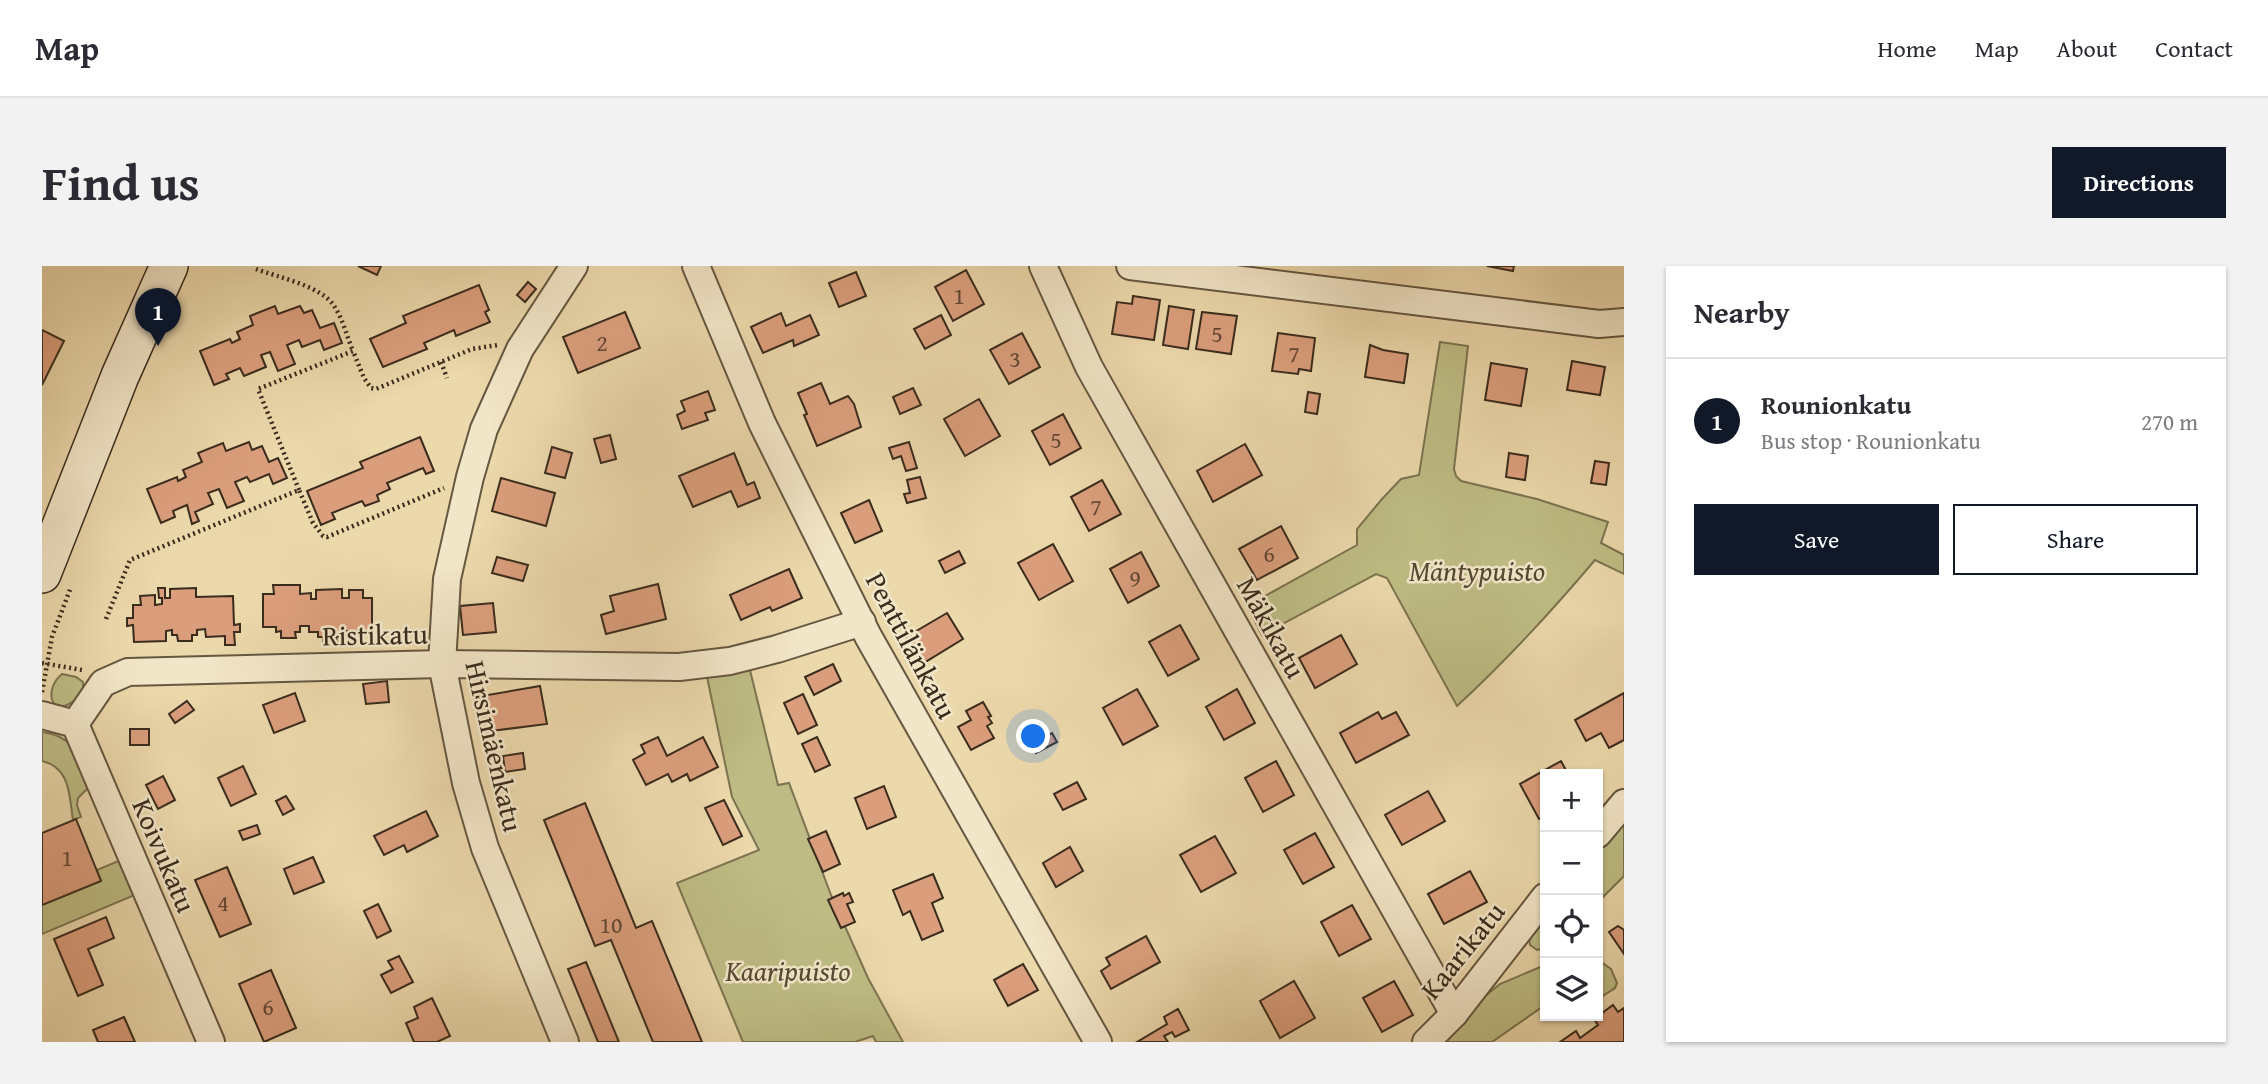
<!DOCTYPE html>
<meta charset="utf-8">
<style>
body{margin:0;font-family:"Gentium Book Plus",serif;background:#f2f2f3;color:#2b2b33}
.controls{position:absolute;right:21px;bottom:21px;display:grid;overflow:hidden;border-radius:0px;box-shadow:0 2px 5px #0004}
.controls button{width:63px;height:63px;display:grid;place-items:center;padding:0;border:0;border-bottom:2px solid #e1e1e2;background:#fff;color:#2b2b33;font:35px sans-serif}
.you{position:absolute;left:992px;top:471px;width:24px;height:24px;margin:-18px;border:5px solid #fff;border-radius:50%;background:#1a73e8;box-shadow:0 0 0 10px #1a73e833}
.badge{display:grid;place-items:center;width:46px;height:46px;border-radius:50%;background:#111827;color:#fff;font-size:23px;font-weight:700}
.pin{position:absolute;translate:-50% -58px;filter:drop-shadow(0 2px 4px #0008)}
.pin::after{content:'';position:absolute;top:37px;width:24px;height:21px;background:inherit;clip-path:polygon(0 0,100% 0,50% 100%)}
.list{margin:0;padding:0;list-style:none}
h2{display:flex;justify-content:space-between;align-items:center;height:91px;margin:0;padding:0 28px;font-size:30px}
h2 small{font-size:23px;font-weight:400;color:#7c7c81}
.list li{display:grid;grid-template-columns:46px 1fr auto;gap:21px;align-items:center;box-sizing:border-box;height:126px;padding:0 28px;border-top:2px solid #e1e1e2}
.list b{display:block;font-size:26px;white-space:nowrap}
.list p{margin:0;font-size:23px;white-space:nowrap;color:#7c7c81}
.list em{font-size:23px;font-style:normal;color:#7c7c81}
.actions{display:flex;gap:14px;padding:21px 28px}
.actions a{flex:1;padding:16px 0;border:2px solid #111827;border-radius:0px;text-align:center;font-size:24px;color:#111827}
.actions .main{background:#111827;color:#fff}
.icon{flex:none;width:38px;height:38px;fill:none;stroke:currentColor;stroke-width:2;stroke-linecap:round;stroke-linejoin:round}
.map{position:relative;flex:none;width:1582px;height:776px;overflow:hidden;border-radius:0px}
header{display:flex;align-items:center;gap:42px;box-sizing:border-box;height:98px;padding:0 35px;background:#fff;border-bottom:2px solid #e1e1e2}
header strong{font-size:33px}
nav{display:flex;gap:38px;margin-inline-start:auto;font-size:24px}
.intro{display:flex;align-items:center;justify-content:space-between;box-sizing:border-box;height:168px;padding:0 42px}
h1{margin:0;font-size:49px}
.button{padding:18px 32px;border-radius:0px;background:#111827;color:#fff;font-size:24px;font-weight:700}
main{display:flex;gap:42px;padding:0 42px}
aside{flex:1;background:#fff;border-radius:0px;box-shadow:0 2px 5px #0004}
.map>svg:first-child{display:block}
.green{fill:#bebc84;stroke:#7c7450;stroke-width:2}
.building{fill:#db9e7c;stroke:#3a2c1d;stroke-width:2}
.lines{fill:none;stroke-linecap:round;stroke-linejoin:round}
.minor-casing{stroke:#665740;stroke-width:30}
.secondary-casing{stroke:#3a2c1d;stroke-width:40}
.path{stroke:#3a2c1d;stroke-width:4.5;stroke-dasharray:2 3.5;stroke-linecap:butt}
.minor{stroke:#f2e6c8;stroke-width:26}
.secondary{stroke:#f2e6c8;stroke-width:37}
.labels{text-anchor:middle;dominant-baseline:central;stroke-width:5;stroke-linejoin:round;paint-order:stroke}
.number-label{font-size:24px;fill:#624835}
.park-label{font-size:28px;font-style:italic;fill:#544932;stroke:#f2e6c8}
.street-label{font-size:28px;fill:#3a2c1d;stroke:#f2e6c8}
</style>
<header>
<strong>Map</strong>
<nav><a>Home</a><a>Map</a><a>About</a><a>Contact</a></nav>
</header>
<div class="intro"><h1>Find us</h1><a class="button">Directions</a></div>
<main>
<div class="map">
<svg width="1582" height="776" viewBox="0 0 1582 776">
<rect width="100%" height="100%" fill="#ebd8ab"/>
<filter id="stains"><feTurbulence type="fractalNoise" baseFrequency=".00286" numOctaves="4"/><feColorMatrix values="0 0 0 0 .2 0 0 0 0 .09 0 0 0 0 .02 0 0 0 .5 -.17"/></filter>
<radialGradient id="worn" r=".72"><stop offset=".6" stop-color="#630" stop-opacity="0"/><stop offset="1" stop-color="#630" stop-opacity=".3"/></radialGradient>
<!-- green -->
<g class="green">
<path d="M1398,76l28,4 -14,123 2,7 5,5 76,18 71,23 -7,21 23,12v19l-29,-14c-44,52 -88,100 -138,146l-70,-128 -11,-4 -114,61 -15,-29 110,-61v-16l25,-30 19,-20 18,-4z"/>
<path d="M707,400l29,119 11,-2 42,112 37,83 35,64h-27l-3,-6 -18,6h-112l-66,-159 82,-33 -27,-53 -26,-125z"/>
<path d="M20,408l14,3 7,5v11c-32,33 -41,-3 -21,-19z"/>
<path d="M0,466c33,4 37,25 50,52l-14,14 -1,7 4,12 -8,3c-4,-24 -2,-52 -31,-59z"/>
<path d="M1582,552v58l-26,26v-52z"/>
<path d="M81,593l14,35 -95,40v-29l59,-24 -4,-11z"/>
<path d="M1503,649v33l-8,2 -7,-5 -1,-8z"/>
<path d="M1556,694l13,9 6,14 -2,5 -17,11z"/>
<path d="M1503,699v40l-53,37h-46l39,-46 15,-12z"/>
</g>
<!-- building -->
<g class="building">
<path d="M316,0h23l-4,9z"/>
<path d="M1445,0h27l-1,5z"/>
<path d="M924,4l18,34 -31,17 -18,-34z"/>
<path d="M814,6l10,24 -27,11 -10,-24z"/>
<path d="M486,16l8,7 -11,13 -8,-7z"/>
<path d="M437,19l10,25 -4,2 5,10 -34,14 -2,-6 -30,13 3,6 -44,18 -13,-28 36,-16 -3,-7z"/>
<path d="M1091,30l27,4 -6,40 -42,-6 5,-32 15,2z"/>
<path d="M233,40l3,8 22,-8 4,7 8,-3 8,18 14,-5 8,20 -18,7 -4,-10 -18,7 -3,-7 -12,5 8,19 -17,7 -8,-19 -9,3 5,12 -22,9 -4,-8 -14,6 3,5 -15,6 -14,-34 30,-12 2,4 8,-4 -3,-7 16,-7 -3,-9z"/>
<path d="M1127,40l25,4 -6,39 -25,-4z"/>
<path d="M583,46l15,36 -62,25 -15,-36z"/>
<path d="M1160,46l35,4 -6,38 -35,-5z"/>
<path d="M739,47l5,13 24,-11 9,20 -25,11 -1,-6 -30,13 -12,-26z"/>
<path d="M899,49l10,20 -26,14 -11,-20z"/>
<path d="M0,64l22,11 -22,44z"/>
<path d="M980,67l18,34 -31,17 -19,-34z"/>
<path d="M1236,67l37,5 -4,33 -12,-2 -1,5 -26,-3z"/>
<path d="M1328,79l13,5 25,4 -4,29 -39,-6z"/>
<path d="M1530,95l33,6 -5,28 -33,-5z"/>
<path d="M1449,97l36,6 -6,37 -36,-6z"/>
<path d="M779,117l9,21 18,-8 6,8 7,23 -44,19 -13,-31 3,-1 -9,-21z"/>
<path d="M871,122l8,17 -21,9 -7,-17z"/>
<path d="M666,125l7,19 -10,3 3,7 -26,9 -5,-14 8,-4 -4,-10z"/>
<path d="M1266,126l12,2 -3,20 -12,-2z"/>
<path d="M937,133l21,37 -35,20 -21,-37z"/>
<path d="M1021,148l18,34 -31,17 -18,-34z"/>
<path d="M568,169l6,24 -15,4 -7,-24z"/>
<path d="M378,171l14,34 -8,3 -3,-6 -36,15 3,6 -13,6 2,6 -14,5 -3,-5 -30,12 3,6 -14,6 -14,-34 56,-23 -3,-6z"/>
<path d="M207,176l3,8 10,-4 7,16 9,-4 9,20 -14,6 -4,-10 -19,8 -3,-5 -12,5 9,19 -17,7 -8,-19 -11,4 5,11 -18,8 4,9 -7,3 -5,-19 -14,6 2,6 -14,6 -14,-34 30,-12 1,4 8,-4 -3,-7 19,-8 -4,-9 25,-10 3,8z"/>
<path d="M867,176l8,26 -11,3 -5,-15 -8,3 -4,-11z"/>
<path d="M1203,178l17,31 -49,27 -16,-31z"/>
<path d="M510,181l20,6 -7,25 -20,-5z"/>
<path d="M692,187l13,32 7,-3 6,16 -22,9 -7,-16 -38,16 -14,-31z"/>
<path d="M1467,187l19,3 -3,24 -19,-3z"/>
<path d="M1553,195l14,2 -3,22 -15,-2z"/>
<path d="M878,211l6,21 -19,5 -3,-9 6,-1 -3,-13z"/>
<path d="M459,212l54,15 -9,33 -54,-15z"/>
<path d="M1060,214l19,34 -32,17 -18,-34z"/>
<path d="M827,234l13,31 -27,12 -14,-30z"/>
<path d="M1239,260l17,32 -41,22 -18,-31z"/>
<path d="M1011,278l20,37 -34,19 -21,-37z"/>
<path d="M917,285l6,12 -20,10 -6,-12z"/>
<path d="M1099,286l18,34 -31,17 -18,-34z"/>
<path d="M455,291l31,8 -5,16 -31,-8z"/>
<path d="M747,303l13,29 -30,13 -2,-4 -29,13 -11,-25z"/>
<path d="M616,318l8,35 -60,15 -5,-19 13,-4 -4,-15z"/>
<path d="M231,319h27v9l11,-1v6h5v-9l26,-1v9h7v-8h14v8h9v33h-31v5l-5,1 1,6h-14v-6h-5v-5h-9v-6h-9v6h-5l1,6h-15v-7l-5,1v-5h-13v-33h11z"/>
<path d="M116,322h7v10h5v-9l26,-1v9l37,-1 1,29 6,-1v8h-6l1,13h-10v-9l-19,1 -1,-8 -8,1v5h-5v6h-14l-1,-6h-5v-5l-6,1v10l-32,1 -1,-17 -6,1v-8h6v-13h8l-1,-9 15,-1v10l7,-1v-6h-3z"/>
<path d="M451,337l3,29 -33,3 -3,-29z"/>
<path d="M905,347l16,26 -41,25 -16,-27z"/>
<path d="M1138,359l19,34 -31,17 -19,-34z"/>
<path d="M1299,369l16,29 -42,24 -16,-30z"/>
<path d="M791,398l8,17 -27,14 -9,-18z"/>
<path d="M345,415l2,21 -23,2 -3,-20z"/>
<path d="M498,420l7,38 -64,8 -7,-35z"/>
<path d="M1095,423l21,37 -35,19 -20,-37z"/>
<path d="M1195,423l18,34 -31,17 -18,-33z"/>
<path d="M253,427l10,28 -31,12 -11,-28z"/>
<path d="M1582,427v47l-15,8 -8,-15 -15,8 -11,-21z"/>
<path d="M761,428l14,31 -19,9 -14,-31z"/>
<path d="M145,435l7,9 -19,13 -6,-9z"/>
<path d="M941,436l8,14 -3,1 4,6 -5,3 7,12 -23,12 -13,-23 13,-7 -5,-9z"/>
<path d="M1336,446l4,7 14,-7 13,23 -53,28 -16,-30z"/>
<rect x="88" y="463" width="19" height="16"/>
<path d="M1010,467l5,9 -21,11 -4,-9z"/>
<path d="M616,471l9,19 36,-19 15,30 -28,14 -3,-7 -15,8 -4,-8 -22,11 -13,-25 12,-7 -4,-8z"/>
<path d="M775,471l13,28 -15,7 -13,-28z"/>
<path d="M481,487l2,16 -20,3 -2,-16z"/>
<path d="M1234,495l18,34 -31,17 -18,-34z"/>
<path d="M1519,495l7,13h-23v42l-6,3 -19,-35z"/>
<path d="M201,500l13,28 -25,12 -13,-28z"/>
<path d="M121,510l12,24 -17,9 -12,-24z"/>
<path d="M1035,516l9,17 -23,11 -9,-16z"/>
<path d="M842,520l12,31 -29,12 -12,-31z"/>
<path d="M1386,525l17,30 -43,24 -17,-30z"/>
<path d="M244,530l8,13 -11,6 -7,-14z"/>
<path d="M682,534l18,36 -19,9 -18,-37z"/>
<path d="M543,537l51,125 16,-7 50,121h-49l-42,-102 -16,6 -51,-126z"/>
<path d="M384,545l12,25 -31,16 -3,-7 -20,10 -10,-19z"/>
<path d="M34,553l25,62 -59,24v-72z"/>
<path d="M215,559l3,9 -17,6 -4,-9z"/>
<path d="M784,565l14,33 -17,8 -15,-33z"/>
<path d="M1273,567l19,34 -31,17 -19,-34z"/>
<path d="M1173,570l21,37 -35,19 -21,-37z"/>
<path d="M1028,581l13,24 -27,16 -13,-24z"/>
<path d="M271,591l11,25 -30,12 -10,-25z"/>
<path d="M185,601l24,57 -31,13 -25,-57z"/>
<path d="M1428,605l17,31 -43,22 -16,-30z"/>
<path d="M891,608l10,24 -11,5 11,28 -21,9 -12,-29 -7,4 -10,-25z"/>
<path d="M801,627l1,3 5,-3 4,9 -6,2 8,18 -14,6 -13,-28z"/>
<path d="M336,638l13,27 -14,7 -13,-27z"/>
<path d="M1310,639l19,34 -32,17 -18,-34z"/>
<path d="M64,651l8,21 -26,11 15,36 -25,11 -24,-57z"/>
<path d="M1576,660l6,4v24l-15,-22z"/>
<path d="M1104,670l14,26 -49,27 -10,-18 9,-6 -4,-7z"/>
<path d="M357,690l14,26 -22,11 -10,-18 12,-6 -5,-8z"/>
<path d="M544,696l33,80h-21l-30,-73z"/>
<path d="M981,698l15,26 -30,16 -14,-26z"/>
<path d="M229,704l25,58 -32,14 -25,-58z"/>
<path d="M1252,715l21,37 -35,20 -20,-37z"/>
<path d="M1352,715l19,34 -31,17 -19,-34z"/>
<path d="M390,732l18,38 -13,6h-23l-8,-19 12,-5 -4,-11z"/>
<path d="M1571,739l5,7 6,-4v34h-64l16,-11 4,7 18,-13 -4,-6z"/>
<path d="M1136,743l11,21 -14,7 -3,-5 -8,4 4,6h-31l30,-18 -3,-7z"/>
<path d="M82,751l11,25h-37l-5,-12z"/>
</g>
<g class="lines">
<!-- minor casing -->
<g class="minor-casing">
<g id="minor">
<path d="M654,0l66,157 106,213 230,406"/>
<path d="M1001,0l46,101 365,647"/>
<path d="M1088,0l469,58 25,-2"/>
<path d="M0,449l33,9 136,318"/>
<path d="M33,458l28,-41 25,-11 314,-8 237,3 51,-6 47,-12 85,-27"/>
<path d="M1556,568l26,-31"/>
<path d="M523,776l-80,-194 -19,-65 -24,-119 5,-85 23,-102 14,-48 36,-80 54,-83"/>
<path d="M1384,776l28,-28 91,-117"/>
</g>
</g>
<!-- secondary casing -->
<g class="secondary-casing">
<path id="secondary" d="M0,308l78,-198 49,-110"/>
</g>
<!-- path -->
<g class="path">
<path d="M214,3c21,8 66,17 78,37 9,13 13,31 19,45"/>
<path d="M399,96l6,16"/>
<path d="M257,224l-41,-101 95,-38 11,27 7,10 5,1 96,-40 26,-4"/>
<path d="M64,353l24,-59 169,-70 14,33 10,13 4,1 117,-49"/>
<path d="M0,397l40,7"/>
<path d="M0,426l10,-55 19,-50"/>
</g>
<!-- minor -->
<use href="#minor" class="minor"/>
<!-- secondary -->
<use href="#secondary" class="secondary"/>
</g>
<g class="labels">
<!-- number labels -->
<g class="number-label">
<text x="917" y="29">1</text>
<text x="1175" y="67">5</text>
<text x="560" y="76">2</text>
<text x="1252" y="87">7</text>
<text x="973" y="92">3</text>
<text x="1014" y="173">5</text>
<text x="1054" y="240">7</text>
<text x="1227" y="287">6</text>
<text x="1093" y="311">9</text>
<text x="25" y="591">1</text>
<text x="181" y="636">4</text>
<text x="569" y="658">10</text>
<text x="226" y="740">6</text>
</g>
<!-- park labels -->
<g class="park-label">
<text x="1435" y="304">Mäntypuisto</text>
<text x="746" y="704">Kaaripuisto</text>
</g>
<!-- street labels -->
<g class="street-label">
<text transform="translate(1230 361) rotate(61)">Mäkikatu</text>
<text transform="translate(333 368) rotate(-1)">Ristikatu</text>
<text transform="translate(870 379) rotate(62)">Penttilänkatu</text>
<text transform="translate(453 480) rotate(77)">Hirsimäenkatu</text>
<text transform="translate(123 589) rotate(67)">Koivukatu</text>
<text transform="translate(1420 684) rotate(-51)">Kaarikatu</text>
</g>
</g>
<rect width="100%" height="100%" filter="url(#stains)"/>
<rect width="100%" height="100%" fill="url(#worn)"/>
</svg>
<div class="controls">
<button>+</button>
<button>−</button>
<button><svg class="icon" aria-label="locate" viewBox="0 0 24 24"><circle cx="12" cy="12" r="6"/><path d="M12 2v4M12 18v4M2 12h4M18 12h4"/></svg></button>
<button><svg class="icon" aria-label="layers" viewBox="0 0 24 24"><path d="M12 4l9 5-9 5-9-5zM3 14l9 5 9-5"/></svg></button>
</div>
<div class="you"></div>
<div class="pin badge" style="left:116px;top:80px">1</div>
</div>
<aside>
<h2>Nearby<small></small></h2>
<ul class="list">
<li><span class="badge">1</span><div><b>Rounionkatu</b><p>Bus stop · Rounionkatu</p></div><em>270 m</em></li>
</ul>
<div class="actions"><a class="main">Save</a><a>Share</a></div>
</aside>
</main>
